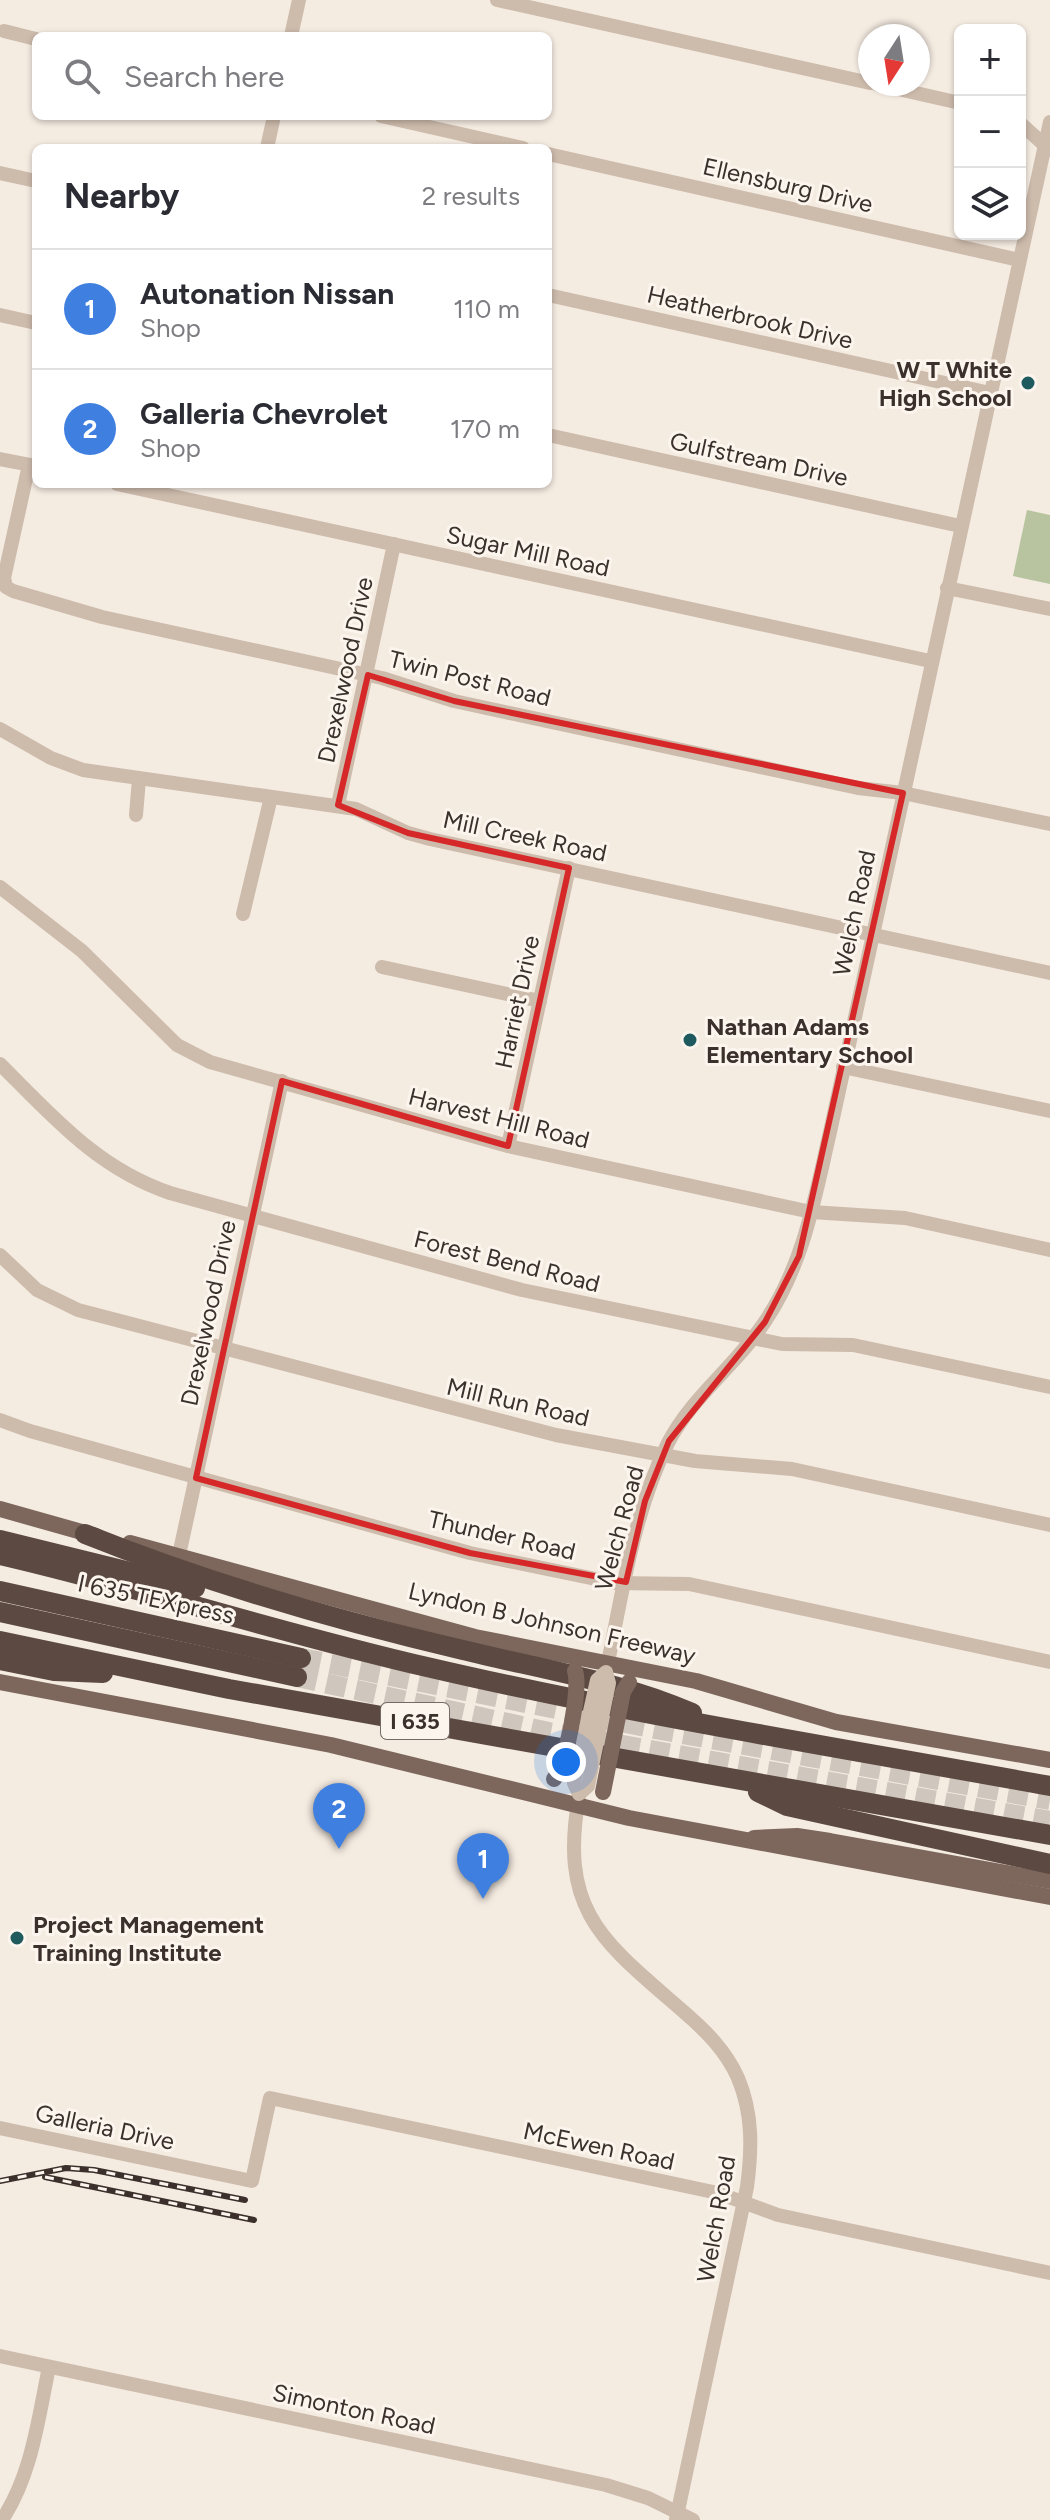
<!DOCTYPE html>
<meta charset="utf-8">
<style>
body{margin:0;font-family:Figtree,sans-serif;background:#f7f7f7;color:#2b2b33}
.controls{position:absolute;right:24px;top:24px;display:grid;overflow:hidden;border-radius:12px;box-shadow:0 2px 6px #0004}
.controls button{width:72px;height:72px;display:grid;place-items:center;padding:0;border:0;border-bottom:2px solid #e1e1e2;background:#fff;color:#2b2b33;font:40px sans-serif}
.compass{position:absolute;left:858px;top:24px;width:72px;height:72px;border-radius:50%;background:#fff;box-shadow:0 2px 6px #0004;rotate:192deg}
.you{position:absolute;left:566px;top:1762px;width:28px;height:28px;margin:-20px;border:6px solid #fff;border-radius:50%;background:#1a73e8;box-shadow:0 0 0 12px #1a73e833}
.badge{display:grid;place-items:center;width:52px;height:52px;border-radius:50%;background:#1f5a5e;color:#fff;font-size:26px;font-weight:700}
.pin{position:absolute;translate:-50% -66px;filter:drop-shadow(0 2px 4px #0008)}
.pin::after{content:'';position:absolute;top:42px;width:28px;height:24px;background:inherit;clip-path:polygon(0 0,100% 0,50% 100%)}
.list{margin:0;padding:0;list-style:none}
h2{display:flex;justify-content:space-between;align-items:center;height:104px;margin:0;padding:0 32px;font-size:34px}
h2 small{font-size:26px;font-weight:400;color:#7c7c81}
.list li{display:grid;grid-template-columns:52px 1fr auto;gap:24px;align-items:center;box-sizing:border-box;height:120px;padding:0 32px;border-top:2px solid #e1e1e2}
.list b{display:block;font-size:30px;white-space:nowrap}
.list p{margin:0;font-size:26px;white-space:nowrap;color:#7c7c81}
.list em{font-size:26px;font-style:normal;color:#7c7c81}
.icon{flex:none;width:44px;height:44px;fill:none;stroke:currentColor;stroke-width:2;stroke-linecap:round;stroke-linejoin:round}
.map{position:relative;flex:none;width:1050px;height:2520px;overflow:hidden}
.search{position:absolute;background:#fff;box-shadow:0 2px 6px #0004;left:32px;top:32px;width:520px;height:88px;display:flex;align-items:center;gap:20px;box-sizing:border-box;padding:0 28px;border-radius:12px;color:#7c7c81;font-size:30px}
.panel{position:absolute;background:#fff;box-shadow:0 2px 6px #0004;left:32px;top:144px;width:520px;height:344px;border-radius:12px}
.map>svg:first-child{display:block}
.green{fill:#b8c4a0}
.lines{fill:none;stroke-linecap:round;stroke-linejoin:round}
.highway-tunnel{stroke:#cfc6bd;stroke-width:20;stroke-dasharray:20 10;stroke-linecap:butt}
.minor{stroke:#cdbbac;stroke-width:14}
.major{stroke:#7d675c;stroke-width:16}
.highway{stroke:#5c4a42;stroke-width:20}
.rail-casing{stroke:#3b302b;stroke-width:6}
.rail{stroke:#fbf5ee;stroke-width:3;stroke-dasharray:9;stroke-linecap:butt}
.minor-bridge{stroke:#cdbbac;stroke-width:14}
.major-bridge{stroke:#7d675c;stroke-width:16}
.marked{fill:none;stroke:#d62828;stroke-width:6;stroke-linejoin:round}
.poi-dot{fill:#1f5a5e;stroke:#fbf5ee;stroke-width:3}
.labels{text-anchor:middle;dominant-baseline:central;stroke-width:6;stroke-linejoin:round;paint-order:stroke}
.shield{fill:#fbf5ee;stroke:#756b66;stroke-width:2}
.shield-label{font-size:22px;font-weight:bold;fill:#3b302b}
.street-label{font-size:24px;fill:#3b302b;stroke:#fbf5ee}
.poi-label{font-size:24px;font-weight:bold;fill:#3b302b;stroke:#fbf5ee;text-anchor:start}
</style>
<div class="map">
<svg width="1050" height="2520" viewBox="0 0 1050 2520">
<rect width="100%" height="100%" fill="#f4ebe1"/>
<!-- green -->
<path class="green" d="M1027,510l23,5v69l-37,-8z"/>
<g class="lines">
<!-- highway-tunnel -->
<g class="highway-tunnel">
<path d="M301,1658l360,72 389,70"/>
<path d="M297,1677l252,55 501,89"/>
</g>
<!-- minor -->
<g class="minor">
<path d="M497,0l373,83"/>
<path d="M4,31l32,8"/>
<path d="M291,36l8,-36"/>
<path d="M876,84l84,19"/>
<path d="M381,116l142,32"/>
<path d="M1020,123l30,27"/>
<path d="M267,148l7,-32"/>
<path d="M548,154l471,106"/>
<path d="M0,173l36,8"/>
<path d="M548,295l442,98"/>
<path d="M0,315l36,8"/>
<path d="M548,435l412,91"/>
<path d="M0,459l36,7"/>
<path d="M29,465l-25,113 2,9 7,4 89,26 280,61 72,23 404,87 45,5 147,31"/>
<path d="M117,484l813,177"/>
<path d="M947,588l103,21"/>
<path d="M0,729l51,29 32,12 273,39 52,24 22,6 620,134"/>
<path d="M338,805l56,-261"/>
<path d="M136,815l3,-36"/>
<path d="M0,887l82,64 95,94 33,17 298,84 303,66 94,6 145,32"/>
<path d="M243,914l28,-117"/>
<path d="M382,967l158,34"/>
<path d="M0,1064c52,52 98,105 170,129l352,97 260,54 71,1 197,42"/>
<path d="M843,1067l207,44"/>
<path d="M508,1146l61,-278"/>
<path d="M0,1255l37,35 41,20 478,125 139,26 97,8 258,56"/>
<path d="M0,1420l30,11 440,122 145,30 74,1 361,78"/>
<path d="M179,1555l103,-474"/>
<path d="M606,1672c16,-76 27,-159 62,-229 24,-47 69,-78 98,-123 38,-57 49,-123 64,-188l220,-1010"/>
<path d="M579,1797c-21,116 26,146 105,215 22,19 42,39 54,66 15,36 14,71 9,109l-71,333"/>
<path d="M0,2128l252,53 18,-83 448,95 60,22 272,58"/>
<path d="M0,2356l606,129 42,13 45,22"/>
<path d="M2,2520c30,-46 36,-100 47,-153"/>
</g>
<!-- major -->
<g class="major">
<path d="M0,1509l96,27"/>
<path d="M130,1543l345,94 221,44 140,41 214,38"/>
<path d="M0,1682l331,63 298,73 421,79"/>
<path d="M754,1838l43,-2 33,5 220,40"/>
</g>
<!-- highway -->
<g class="highway">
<path d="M85,1534c122,49 250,86 378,116 77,19 156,31 229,63"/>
<path d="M0,1540l195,48"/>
<path d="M0,1555c143,33 283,79 427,112 206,48 415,81 623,119"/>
<path d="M0,1591l301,67"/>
<path d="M0,1612l297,65"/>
<path d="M0,1641l229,48 821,146"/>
<path d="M0,1660l54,11 49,2"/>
<path d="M758,1792l29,14 263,58"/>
</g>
<!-- rail casing -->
<g class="rail-casing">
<g id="rail">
<path d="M45,2177l209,43"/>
<path d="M0,2181l66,-13 28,2 151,30"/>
</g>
</g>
<!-- rail -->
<use href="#rail" class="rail"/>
<!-- minor-bridge -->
<path class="minor-bridge" d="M606,1672l3,11 -21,103 -9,8 -5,-11 23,-103z"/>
<!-- major-bridge -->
<g class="major-bridge">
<path d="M554,1779c12,-14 27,-91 21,-108"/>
<path d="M603,1792l20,-100 6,-10"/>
</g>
</g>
<!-- marked area -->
<path class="marked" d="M368,675l86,26 449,92 -104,463 -34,66 -96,119 -24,60 -19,81 -156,-29 -274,-75 86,-397 226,65 61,-278 -161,-35 -70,-28z"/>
<!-- markers -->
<g class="poi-dot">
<circle cx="1028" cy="383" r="8"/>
<circle cx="690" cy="1040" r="8"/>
<circle cx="17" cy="1938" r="8"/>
</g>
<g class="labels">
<!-- shield labels -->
<rect class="shield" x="381" y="1703" width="68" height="36" rx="6"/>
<g class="shield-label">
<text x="415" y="1721">I 635</text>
</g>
<!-- street labels -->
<g class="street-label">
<text transform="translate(788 185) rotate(13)">Ellensburg Drive</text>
<text transform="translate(750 317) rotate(13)">Heatherbrook Drive</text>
<text transform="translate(759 459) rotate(12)">Gulfstream Drive</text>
<text transform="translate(528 551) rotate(12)">Sugar Mill Road</text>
<text transform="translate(345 670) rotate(-78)">Drexelwood Drive</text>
<text transform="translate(470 678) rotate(14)">Twin Post Road</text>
<text transform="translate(525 836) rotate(12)">Mill Creek Road</text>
<text transform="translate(854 913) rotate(-78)">Welch Road</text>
<text transform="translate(517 1002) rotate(-78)">Harriet Drive</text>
<text transform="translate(499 1118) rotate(14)">Harvest Hill Road</text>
<text transform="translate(507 1261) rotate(14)">Forest Bend Road</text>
<text transform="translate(208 1313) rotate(-78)">Drexelwood Drive</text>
<text transform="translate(518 1402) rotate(13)">Mill Run Road</text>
<text transform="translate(619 1528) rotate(-75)">Welch Road</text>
<text transform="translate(502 1535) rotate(13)">Thunder Road</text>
<text transform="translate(156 1599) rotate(12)">I 635 TEXpress</text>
<text transform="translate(552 1623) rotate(13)">Lyndon B Johnson Freeway</text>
<text transform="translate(105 2127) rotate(12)">Galleria Drive</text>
<text transform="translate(599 2146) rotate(12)">McEwen Road</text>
<text transform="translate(716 2219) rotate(-80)">Welch Road</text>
<text transform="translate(354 2409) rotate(12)">Simonton Road</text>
</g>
<!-- poi labels -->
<g class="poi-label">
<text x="1012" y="369" text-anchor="end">W T White<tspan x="1012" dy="28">High School</tspan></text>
<text x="706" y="1026">Nathan Adams<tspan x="706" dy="28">Elementary School</tspan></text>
<text x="33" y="1924">Project Management<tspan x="33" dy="28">Training Institute</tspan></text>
</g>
</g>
</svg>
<div class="controls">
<button>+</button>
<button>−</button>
<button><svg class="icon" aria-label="layers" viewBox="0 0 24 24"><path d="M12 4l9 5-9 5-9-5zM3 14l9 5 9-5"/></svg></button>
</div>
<svg class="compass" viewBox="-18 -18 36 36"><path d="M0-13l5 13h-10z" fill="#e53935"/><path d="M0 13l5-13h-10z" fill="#7c7c81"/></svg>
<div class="you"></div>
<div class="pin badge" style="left:483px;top:1899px;background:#3f7fe0">1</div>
<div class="pin badge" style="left:339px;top:1849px;background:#3f7fe0">2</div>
<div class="search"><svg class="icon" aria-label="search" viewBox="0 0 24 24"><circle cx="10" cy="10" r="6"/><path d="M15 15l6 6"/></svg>Search here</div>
<section class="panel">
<h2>Nearby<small>2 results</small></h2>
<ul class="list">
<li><span class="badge" style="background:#3f7fe0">1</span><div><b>Autonation Nissan</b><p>Shop</p></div><em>110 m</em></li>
<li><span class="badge" style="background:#3f7fe0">2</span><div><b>Galleria Chevrolet</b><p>Shop</p></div><em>170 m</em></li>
</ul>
</section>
</div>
